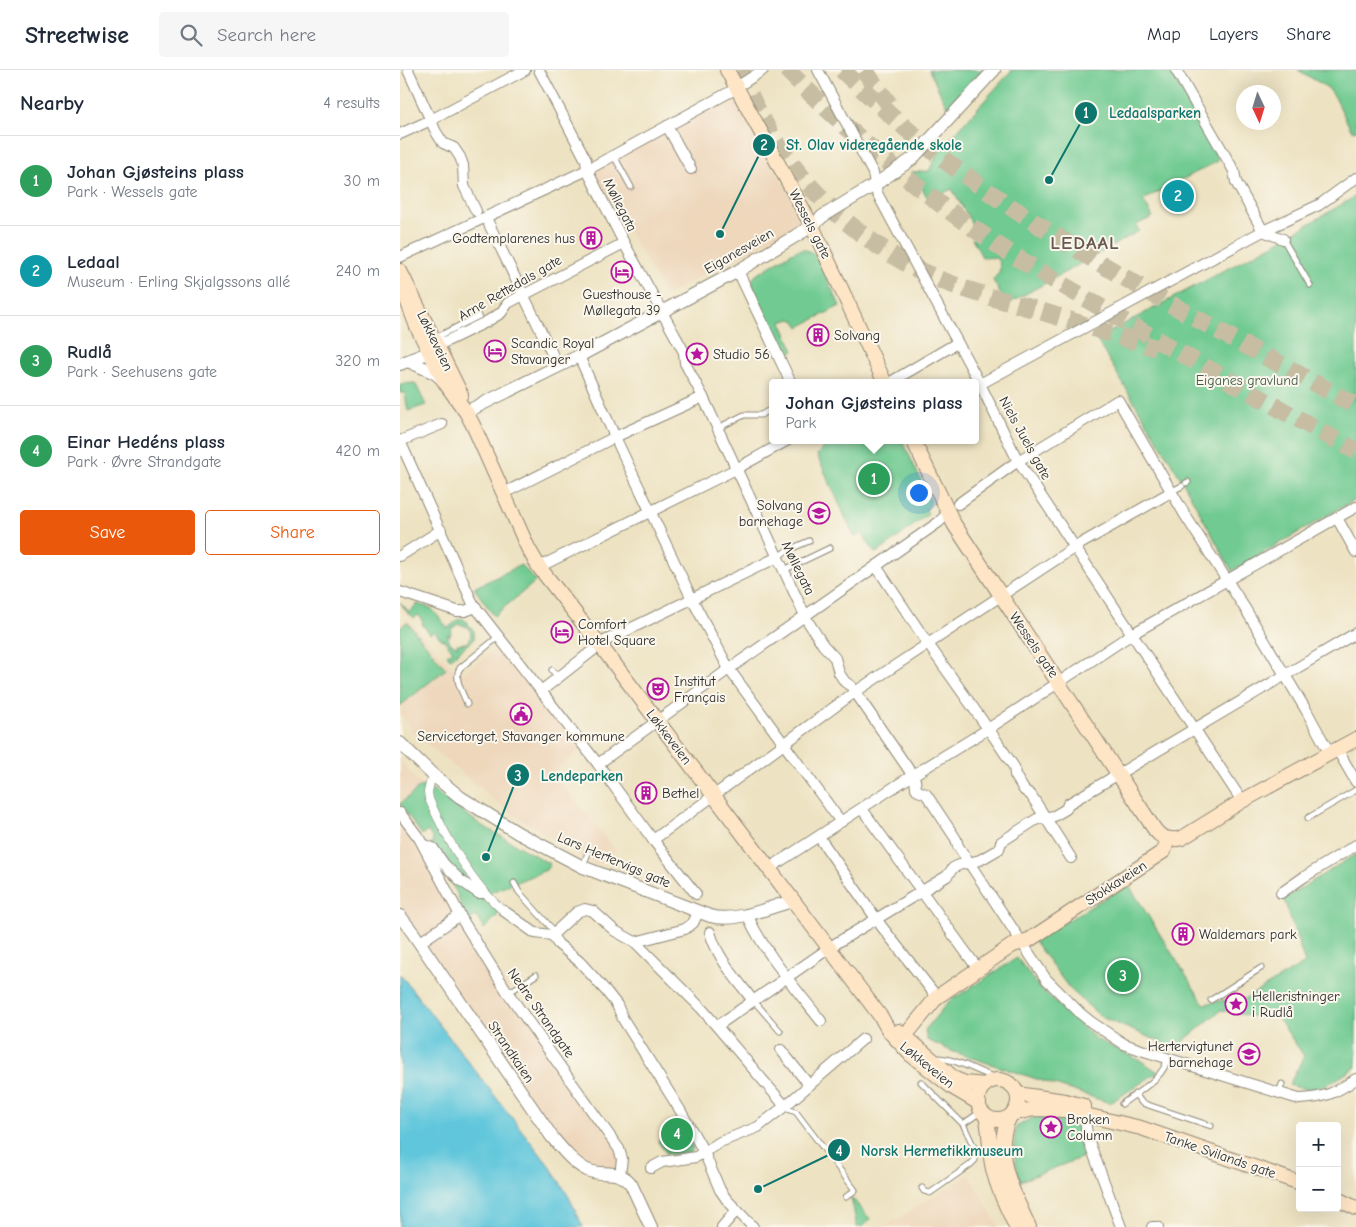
<!DOCTYPE html>
<meta charset="utf-8">
<style>
body{margin:0;font-family:"Comic Neue",sans-serif;background:#f6f6f7;color:#1f2937}
.controls{position:absolute;right:15px;bottom:15px;display:grid;overflow:hidden;border-radius:5px;box-shadow:0 5px 20px #0002}
.controls button{width:45px;height:45px;display:grid;place-items:center;padding:0;border:0;border-bottom:1px solid #e0e1e3;background:#fff;color:#1f2937;font:25px sans-serif}
.compass{position:absolute;left:836px;top:15px;width:45px;height:45px;border-radius:50%;background:#fff;box-shadow:0 5px 20px #0002;rotate:176deg}
.you{position:absolute;left:518px;top:422px;width:18px;height:18px;margin:-12px;border:4px solid #fff;border-radius:50%;background:#1a73e8;box-shadow:0 0 0 8px #1a73e833}
.badge{display:grid;place-items:center;width:32px;height:32px;border-radius:50%;background:#ea580c;color:#fff;font-size:16px;font-weight:700}
.pin{position:absolute;translate:-50% -50%;border:2px solid #fff;box-shadow:0 1px 5px #0006}
.popup{position:absolute;left:369px;top:309px;width:210px;height:65px;box-sizing:border-box;display:grid;place-content:center;border-radius:5px;background:#fff;filter:drop-shadow(0 1px 4px #0005);font-size:16px;white-space:nowrap;color:#747a83}
.popup b{font-size:19px;color:#1f2937}
.popup::after{content:'';position:absolute;left:50%;top:100%;margin-left:-10px;border:10px solid transparent;border-top-color:#fff}
.list{margin:0;padding:0;list-style:none}
h2{display:flex;justify-content:space-between;align-items:center;height:65px;margin:0;padding:0 20px;font-size:21px}
h2 small{font-size:16px;font-weight:400;color:#747a83}
.list li{display:grid;grid-template-columns:32px 1fr auto;gap:15px;align-items:center;box-sizing:border-box;height:90px;padding:0 20px;border-top:1px solid #e0e1e3}
.list b{display:block;font-size:19px;white-space:nowrap}
.list p{margin:0;font-size:16px;white-space:nowrap;color:#747a83}
.list em{font-size:16px;font-style:normal;color:#747a83}
.actions{display:flex;gap:10px;padding:15px 20px}
.actions a{flex:1;padding:11px 0;border:1px solid #ea580c;border-radius:5px;text-align:center;font-size:18px;color:#ea580c}
.actions .main{background:#ea580c;color:#fff}
.icon{flex:none;width:28px;height:28px;fill:none;stroke:currentColor;stroke-width:2;stroke-linecap:round;stroke-linejoin:round}
.map{position:relative;flex:none;width:956px;height:1157px;overflow:hidden}
header{display:flex;align-items:center;gap:30px;box-sizing:border-box;height:70px;padding:0 25px;background:#fff;border-bottom:1px solid #e0e1e3}
header strong{font-size:24px}
nav{display:flex;gap:28px;margin-inline-start:auto;font-size:18px}
.search{width:350px;height:45px;background:#f6f6f7;display:flex;align-items:center;gap:12px;box-sizing:border-box;padding:0 18px;border-radius:5px;color:#747a83;font-size:19px}
main{display:flex}
aside{flex:1;background:#fff}
.map>svg:first-child{display:block}
.built{fill:#eed7bb}
.green{fill:#70ca91;stroke:#4e7a5e;fill-rule:evenodd}
.water{fill:#5fc6db;stroke:#457883}
.lines{fill:none;stroke-linecap:round;stroke-linejoin:round}
.motorway-tunnel{stroke:#c6bda3;stroke-width:18;stroke-dasharray:18 9;stroke-linecap:butt}
.service-casing{stroke:#8c8676;stroke-width:7}
.pedestrian-casing{stroke:#8c8676;stroke-width:9}
.minor-casing{stroke:#8c8676;stroke-width:12}
.tertiary-casing{stroke:#8c8676;stroke-width:14}
.secondary-casing{stroke:#8c8676;stroke-width:16}
.service{stroke:#fff;stroke-width:5}
.pedestrian{stroke:#fff;stroke-width:8}
.minor{stroke:#fff;stroke-width:10}
.tertiary{stroke:#fff;stroke-width:12}
.secondary{stroke:#fee5c5;stroke-width:14}
.labels{text-anchor:middle;dominant-baseline:central;stroke-width:4;stroke-linejoin:round;paint-order:stroke}
.street-label{font-size:14px;fill:#2b2b2b;stroke:#fbf7ec}
.poi-label{font-size:14px;fill:#2b2b2b;stroke:#fbf7ec;text-anchor:start}
.park-label{font-size:14px;fill:#405b4a;stroke:#fbf7ec}
.district-label{font-size:19px;font-weight:bold;letter-spacing:1px;fill:#695850;stroke:#fbf7ec}
.leader{fill:none;stroke:#0f766e;stroke-width:2}
.callout-dot{fill:#0f766e;stroke:#fbf7ec;stroke-width:2}
.mark-label{font-size:15px;text-anchor:middle;font-weight:bold;fill:#fff}
.callout-label{font-size:15px;text-anchor:middle;font-weight:bold;fill:#0f766e;stroke:#fbf7ec;stroke-width:4;stroke-linejoin:round;paint-order:stroke}
</style>
<header>
<strong>Streetwise</strong>
<div class="search"><svg class="icon" aria-label="search" viewBox="0 0 24 24"><circle cx="10" cy="10" r="6"/><path d="M15 15l6 6"/></svg>Search here</div>
<nav><a>Map</a><a>Layers</a><a>Share</a></nav>
</header>
<main>
<aside>
<h2>Nearby<small>4 results</small></h2>
<ul class="list">
<li><span class="badge" style="background:#2e9e5b">1</span><div><b>Johan Gjøsteins plass</b><p>Park · Wessels gate</p></div><em>30 m</em></li>
<li><span class="badge" style="background:#0f9aa8">2</span><div><b>Ledaal</b><p>Museum · Erling Skjalgssons allé</p></div><em>240 m</em></li>
<li><span class="badge" style="background:#2e9e5b">3</span><div><b>Rudlå</b><p>Park · Seehusens gate</p></div><em>320 m</em></li>
<li><span class="badge" style="background:#2e9e5b">4</span><div><b>Einar Hedéns plass</b><p>Park · Øvre Strandgate</p></div><em>420 m</em></li>
</ul>
<div class="actions"><a class="main">Save</a><a>Share</a></div>
</aside>
<div class="map">
<svg width="956" height="1157" viewBox="0 0 956 1157">
<rect width="100%" height="100%" fill="#fbf7ec"/>
<filter id="ink" filterUnits="userSpaceOnUse"><feTurbulence type="fractalNoise" baseFrequency=".02" numOctaves="2"/><feDisplacementMap in="SourceGraphic" scale="10" xChannelSelector="R" yChannelSelector="G"/><feConvolveMatrix kernelMatrix="1 2 1 2 8 2 1 2 1" color-interpolation-filters="sRGB"/></filter>
<filter id="wash" filterUnits="userSpaceOnUse"><feTurbulence type="fractalNoise" baseFrequency=".0096" numOctaves="4" result="noise"/><feDisplacementMap in="SourceGraphic" scale="20" xChannelSelector="R" yChannelSelector="G"/><feGaussianBlur stdDeviation="1.12" result="paint"/><feColorMatrix in="noise" values="0 0 0 0 0 0 0 0 0 0 0 0 0 0 0 0 0 1.4 0 .05"/><feComposite in="paint" operator="in"/></filter>
<g filter="url(#wash)">
<rect width="100%" height="100%" fill="#ede2c1"/>
<!-- built -->
<g class="built">
<path d="M335,24l69,128 -138,73 -73,-124z"/>
<path d="M7,548l53,58 38,-29 82,103 -28,23 64,78 -20,15 -91,-57 -92,-77 -13,-17v-91z"/>
<path d="M0,689l21,27 -21,18z"/>
<path d="M0,743l63,108 156,228 1,26 -42,-11 -178,-248z"/>
<path d="M569,1105l30,52h-115z"/>
</g>
<!-- green -->
<g class="green">
<path d="M529,0h54l-36,37z"/>
<path d="M612,0h157l46,78 3,13 -75,39 10,17 -17,8 3,6 -133,74 -13,-25c7,-8 10,-13 3,-22l-14,-1 -10,-18 6,-2 -1,-4 -25,-44 -23,11 -17,-28 17,-1 10,-20z"/>
<path d="M898,0h58v61l-5,-1 -16,-33 -7,-9z"/>
<path d="M956,126v303l-124,72 -48,-87 -88,-145 187,-100z"/>
<path d="M404,179l11,5 25,52 -41,21 -4,-6 -4,-2 -10,3 13,29 -10,4 -29,-62 -3,-13 4,-5 39,-24z"/>
<path d="M15,313l11,22 -18,6 -3,-18h-5v-9z"/>
<path d="M422,370h80l29,62 -5,8 2,4 -45,35 -8,4 -13,-20 -7,4 -2,-3 -36,-79 8,-9z"/>
<path d="M121,495l15,16 -42,35 -20,-28z"/>
<path d="M0,532l9,10 8,-8 14,4 17,20 11,-9h5l10,12v8l-24,20 -3,-4 6,-4 -10,-12 -1,1 -8,-9 -4,3 -8,-10 1,-2 -5,-7 -4,3 -3,-4 -2,1zM59,554l9,3c4,6 4,12 -2,16l-9,1 1,3 -8,-4 -3,-9 3,2 2,-8z"/>
<path d="M7,552l39,47 -46,37v-78z"/>
<path d="M21,716l16,7 44,32 69,39 -4,6 -54,22 -7,9 15,12 -16,16 -8,-13 -8,5 -7,-14 -4,-14 -27,-43 3,-11 -5,-8 -6,4 -22,-31z"/>
<path d="M956,784v213c-25,15 -37,28 -67,18l15,-29 -29,-42 -25,2 -29,-6 -46,38 -74,-31 -32,-29 -35,-47 94,-57 76,120 37,-7 2,3 62,-37 -21,-64z"/>
<path d="M617,888l21,28 58,53 47,23 15,10 -48,31 -156,-51 -27,-12 -2,-10 23,-28z"/>
<path d="M636,1046l33,4 10,9 4,28 -63,24c-5,-20 -8,-33 -4,-54z"/>
<path d="M280,1057l13,21 -3,5 -23,1 -9,-13z"/>
<path d="M451,1127l20,23 -10,7h-4z"/>
</g>
<!-- water -->
<path class="water" d="M0,904l151,194 18,29 14,30h-183z"/>
</g>
<g filter="url(#ink)">
<g class="lines">
<!-- motorway-tunnel -->
<g class="motorway-tunnel">
<path d="M340,0c31,87 99,160 181,201 38,19 79,28 119,40 39,12 77,25 116,37"/>
<path d="M387,0c64,65 136,124 212,176 33,22 69,42 103,62 84,49 169,96 254,143"/>
<path d="M442,0c38,36 77,72 120,103 124,90 261,159 394,233"/>
<path d="M464,0l25,34"/>
</g>
<!-- service casing -->
<g class="service-casing">
<g id="service">
<path d="M214,86l17,31"/>
<path d="M883,169l27,46"/>
<path d="M37,271l4,-6 38,-19"/>
<path d="M318,358l26,-13h17l12,-7"/>
<path d="M786,413l2,-1"/>
<path d="M772,421l10,-5"/>
<path d="M378,487l8,-6 23,-10"/>
<path d="M384,500l46,-22"/>
<path d="M152,600l6,8"/>
<path d="M67,634c-4,-11 -14,-26 -7,-36l38,-31"/>
<path d="M908,748l48,-28"/>
<path d="M183,796l5,-13"/>
<path d="M114,813l5,9 36,40"/>
<path d="M108,923l28,-18"/>
<path d="M811,930l50,-32"/>
<path d="M354,931l26,30"/>
<path d="M536,988c21,0 45,16 66,22"/>
<path d="M521,1012l42,42"/>
<path d="M879,1023l3,-9"/>
<path d="M735,1024l7,9 69,23"/>
<path d="M722,1034c14,-11 44,-27 45,-46"/>
<path d="M385,1036l3,3 8,3 59,78 -9,7"/>
<path d="M522,1118l2,3 6,2 40,-28 5,-5v-11l-12,-25 19,-13"/>
</g>
</g>
<!-- pedestrian casing -->
<g class="pedestrian-casing">
<path id="pedestrian" d="M30,713l-2,9 1,7c16,37 44,87 75,112"/>
</g>
<!-- minor casing -->
<g class="minor-casing">
<g id="minor">
<path d="M8,0l28,62 7,11 11,5 6,9 3,8 1,21 12,25"/>
<path d="M139,0l47,90 1,10 37,73 60,109 1,11 18,34 104,223 16,25 12,13 4,15 6,9 6,4 56,81 8,13 1,8 2,3 8,3 30,45 2,7 88,133 35,35 10,8 33,22 20,7 155,48c26,-1 36,-6 57,-20"/>
<path d="M418,0l55,103 4,20 103,191 38,77 224,340"/>
<path d="M776,0l58,101 2,11 27,49 20,8"/>
<path d="M343,13l20,-13"/>
<path d="M267,56l24,43"/>
<path d="M0,64l31,-14 94,-50"/>
<path d="M86,148l72,148"/>
<path d="M0,187l187,-87 150,-82"/>
<path d="M338,201l53,112"/>
<path d="M36,272h9l41,-20 15,-9 7,-10 116,-60"/>
<path d="M179,286l36,81 77,162 37,70 112,153"/>
<path d="M489,313l68,-40"/>
<path d="M580,314l283,-153 56,-26 37,-27"/>
<path d="M0,371l73,163 125,160 55,76 43,54"/>
<path d="M0,371l42,-17"/>
<path d="M104,423l111,-56 88,-40"/>
<path d="M558,434l60,-43 100,-61 67,115 61,95 60,100 24,44"/>
<path d="M937,448l19,34"/>
<path d="M0,486l41,-26"/>
<path d="M476,496l52,78 66,93 20,30 1,8 9,15 7,5 40,63"/>
<path d="M139,497l197,-98 52,-29"/>
<path d="M0,522l57,19h8l11,-4"/>
<path d="M141,621l64,-50 173,-84"/>
<path d="M937,679l19,33"/>
<path d="M198,694l131,-95 210,-147 9,-9"/>
<path d="M462,739l116,160"/>
<path d="M0,743l19,25 44,83 45,72 111,156 3,10 -2,16"/>
<path d="M419,767l63,90 55,70"/>
<path d="M253,770l202,-148 220,-145 96,-55"/>
<path d="M24,775l9,3 11,16 16,16 18,13h6"/>
<path d="M368,799l134,-87 86,-53 144,-95 224,-127"/>
<path d="M881,823l23,-16 52,-32"/>
<path d="M104,841l31,22 17,2"/>
<path d="M347,844c15,36 50,76 74,107"/>
<path d="M310,862c7,26 27,47 43,69"/>
<path d="M152,865l6,9 22,18 26,29 11,14 6,14 57,91 24,42 16,38 7,10 26,27"/>
<path d="M152,865l25,-23 8,-3 8,2 22,20 20,11 50,-13 8,-6 6,-12"/>
<path d="M235,872l67,67 83,97"/>
<path d="M19,873l41,-28"/>
<path d="M317,956l118,-82 112,-68 6,-8 6,-3 21,-5 19,-11 2,-7 36,-23 17,-3 12,-7 2,-5 288,-171"/>
<path d="M381,980l28,35"/>
<path d="M686,1057l2,12 33,88"/>
<path d="M251,1098l11,-6 34,-5 24,-15 38,-15 27,-21 78,-67"/>
<path d="M322,1157l14,-16"/>
<path d="M752,1157h6"/>
</g>
</g>
<!-- tertiary casing -->
<g class="tertiary-casing">
<g id="tertiary">
<path d="M8,291l27,12 9,8"/>
<path d="M0,294l30,-12 5,-8"/>
<path d="M66,342l113,-56 159,-85 74,-45 11,-10 53,-32 36,-25 82,-89"/>
<path d="M0,673l33,32 27,22 58,36 65,34 127,49c26,7 57,-8 82,-15"/>
<path d="M0,846l13,17 139,204c10,12 21,26 35,33 15,7 32,-2 44,14l20,43"/>
</g>
</g>
<!-- secondary casing -->
<g class="secondary-casing">
<g id="secondary">
<path d="M327,0l85,156 73,157"/>
<path d="M0,201l61,123"/>
<path d="M0,211l17,46 27,54 22,31 7,13 55,123 11,19 61,78 223,295 58,77 8,14 22,24 41,32 27,16"/>
<path d="M513,370l41,84 201,306c7,9 16,11 27,8l60,-37 114,-62"/>
<path d="M499,961l56,48 10,4 20,2"/>
<path d="M505,966l32,-39 76,-52 16,-5 135,-89 4,-12"/>
<circle cx="598" cy="1030" r="20"/>
<path d="M617,1024l48,7 19,5"/>
<path d="M612,1044l22,-5 30,1 77,18 159,55"/>
<path d="M586,1046c4,14 3,27 5,42 3,24 15,47 25,69"/>
<path d="M610,1046c-19,37 3,76 19,111"/>
<path d="M937,1129l19,9"/>
</g>
</g>
<!-- service -->
<use href="#service" class="service"/>
<!-- pedestrian -->
<use href="#pedestrian" class="pedestrian"/>
<!-- minor -->
<use href="#minor" class="minor"/>
<!-- tertiary -->
<use href="#tertiary" class="tertiary"/>
<!-- secondary -->
<use href="#secondary" class="secondary"/>
</g>
</g>
<!-- icons -->
<defs>
<g id="building-ring" transform="scale(1.125)"><circle r="9.5" fill="#fbf7ec" stroke="#b5179e" stroke-width="1.5"/><path d="M-4-6H4V6H1V3H-1V6H-4ZM-2.5-4.3h1.7v1.8h-1.7ZM.8-4.3h1.7v1.8H.8ZM-2.5-1h1.7V.8h-1.7ZM.8-1h1.7V.8H.8Z" fill="#b5179e"/></g>
<g id="hotel-ring" transform="scale(1.125)"><circle r="9.5" fill="#fbf7ec" stroke="#b5179e" stroke-width="1.5"/><path d="M-6-4.5h1.5V1H6V5H4.5V3h-9V5H-6ZM-4 0a1.8 1.8 0 1 1 3.6 0ZM.5 0V-2.5h3Q6-2.5 6 0Z" fill="#b5179e"/></g>
<g id="sight-ring" transform="scale(1.125)"><circle r="9.5" fill="#fbf7ec" stroke="#b5179e" stroke-width="1.5"/><path d="M0-6L1.8-2.2L6-1.7L2.9 1.2L3.7 5.4L0 3.3L-3.7 5.4L-2.9 1.2L-6-1.7L-1.8-2.2Z" fill="#b5179e"/></g>
<g id="school-ring" transform="scale(1.125)"><circle r="9.5" fill="#fbf7ec" stroke="#b5179e" stroke-width="1.5"/><path d="M0-5L7-2L0 1L-7-2ZM-4 1L0 2.5L4 1V4Q0 6-4 4Z" fill="#b5179e"/></g>
<g id="theatre-ring" transform="scale(1.125)"><circle r="9.5" fill="#fbf7ec" stroke="#b5179e" stroke-width="1.5"/><path d="M-5-5.5Q0-4 5-5.5V0Q5 5 0 6Q-5 5-5 0ZM-3.3-2.5H-1v1.5H-3.3ZM1-2.5H3.3v1.5H1ZM-2.8 1Q0 5.5 2.8 1Z" fill="#b5179e"/></g>
<g id="civic-ring" transform="scale(1.125)"><circle r="9.5" fill="#fbf7ec" stroke="#b5179e" stroke-width="1.5"/><path d="M-.6-6.5H3V-4.5H.6V-3L4-1V1h2V6H-6V1h2V-1L-.6-3ZM-1.2 2.5V6h2.4V2.5Z" fill="#b5179e"/></g>
</defs>
<g fill-rule="evenodd">
<use href="#building-ring" x="191" y="168"/>
<use href="#hotel-ring" x="222" y="202"/>
<use href="#building-ring" x="418" y="265"/>
<use href="#hotel-ring" x="95" y="281"/>
<use href="#sight-ring" x="297" y="284"/>
<use href="#school-ring" x="419" y="443"/>
<use href="#hotel-ring" x="162" y="562"/>
<use href="#theatre-ring" x="258" y="619"/>
<use href="#civic-ring" x="121" y="644"/>
<use href="#building-ring" x="246" y="723"/>
<use href="#building-ring" x="783" y="864"/>
<use href="#sight-ring" x="836" y="934"/>
<use href="#school-ring" x="849" y="984"/>
<use href="#sight-ring" x="651" y="1057"/>
</g>
<g class="labels">
<!-- street labels -->
<g class="street-label">
<text transform="translate(220 135) rotate(63)">Møllegata</text>
<text transform="translate(410 154) rotate(63)">Wessels gate</text>
<text transform="translate(339 181) rotate(-30)">Eiganesveien</text>
<text transform="translate(110 218) rotate(-30)">Arne Rettedals gate</text>
<text transform="translate(35 271) rotate(64)">Løkkeveien</text>
<text transform="translate(625 368) rotate(61)">Niels Juels gate</text>
<text transform="translate(398 498) rotate(64)">Møllegata</text>
<text transform="translate(634 575) rotate(56)">Wessels gate</text>
<text transform="translate(269 667) rotate(53)">Løkkeveien</text>
<text transform="translate(214 790) rotate(23)">Lars Hertervigs gate</text>
<text transform="translate(716 813) rotate(-33)">Stokkaveien</text>
<text transform="translate(141 943) rotate(55)">Nedre Strandgate</text>
<text transform="translate(111 982) rotate(56)">Strandkaien</text>
<text transform="translate(527 995) rotate(39)">Løkkeveien</text>
<text transform="translate(820 1085) rotate(19)">Tanke Svilands gate</text>
</g>
<!-- poi labels -->
<g class="poi-label">
<text x="175" y="168" text-anchor="end">Godtemplarenes hus</text>
<text x="222" y="224" text-anchor="middle">Guesthouse -<tspan x="222" dy="16">Møllegata 39</tspan></text>
<text x="434" y="265">Solvang</text>
<text x="111" y="273">Scandic Royal<tspan x="111" dy="16">Stavanger</tspan></text>
<text x="313" y="284">Studio 56</text>
<text x="403" y="435" text-anchor="end">Solvang<tspan x="403" dy="16">barnehage</tspan></text>
<text x="178" y="554">Comfort<tspan x="178" dy="16">Hotel Square</tspan></text>
<text x="274" y="611">Institut<tspan x="274" dy="16">Français</tspan></text>
<text x="121" y="666" text-anchor="middle">Servicetorget, Stavanger kommune</text>
<text x="262" y="723">Bethel</text>
<text x="799" y="864">Waldemars park</text>
<text x="852" y="926">Helleristninger<tspan x="852" dy="16">i Rudlå</tspan></text>
<text x="833" y="976" text-anchor="end">Hertervigtunet<tspan x="833" dy="16">barnehage</tspan></text>
<text x="667" y="1049">Broken<tspan x="667" dy="16">Column</tspan></text>
</g>
<!-- park labels -->
<g class="park-label">
<text x="847" y="310">Eiganes gravlund</text>
</g>
<!-- district labels -->
<g class="district-label">
<text x="685" y="173">LEDAAL</text>
</g>
</g>
<!-- callouts -->
<path class="leader" d="M649 110L686 43M320 164L364 75M86 787L118 705M358 1119L439 1080"/>
<g class="callout-dot">
<circle cx="649" cy="110" r="5"/>
<circle cx="320" cy="164" r="5"/>
<circle cx="86" cy="787" r="5"/>
<circle cx="358" cy="1119" r="5"/>
<circle cx="686" cy="43" r="12"/>
<circle cx="364" cy="75" r="12"/>
<circle cx="118" cy="705" r="12"/>
<circle cx="439" cy="1080" r="12"/>
</g>
<g class="mark-label">
<text x="686" y="48">1</text>
<text x="364" y="80">2</text>
<text x="118" y="711">3</text>
<text x="439" y="1086">4</text>
</g>
<g class="callout-label">
<text x="755" y="48">Ledaalsparken</text>
<text x="474" y="80">St. Olav videregående skole</text>
<text x="182" y="711">Lendeparken</text>
<text x="542" y="1086">Norsk Hermetikkmuseum</text>
</g>
</svg>
<div class="controls">
<button>+</button>
<button>−</button>
</div>
<svg class="compass" viewBox="-18 -18 36 36"><path d="M0-13l5 13h-10z" fill="#e53935"/><path d="M0 13l5-13h-10z" fill="#747a83"/></svg>
<div class="you"></div>
<div class="pin badge" style="left:474px;top:409px;background:#2e9e5b">1</div>
<div class="popup"><b>Johan Gjøsteins plass</b>Park</div>
<div class="pin badge" style="left:778px;top:126px;background:#0f9aa8">2</div>
<div class="pin badge" style="left:723px;top:906px;background:#2e9e5b">3</div>
<div class="pin badge" style="left:277px;top:1064px;background:#2e9e5b">4</div>
</div>
</main>
